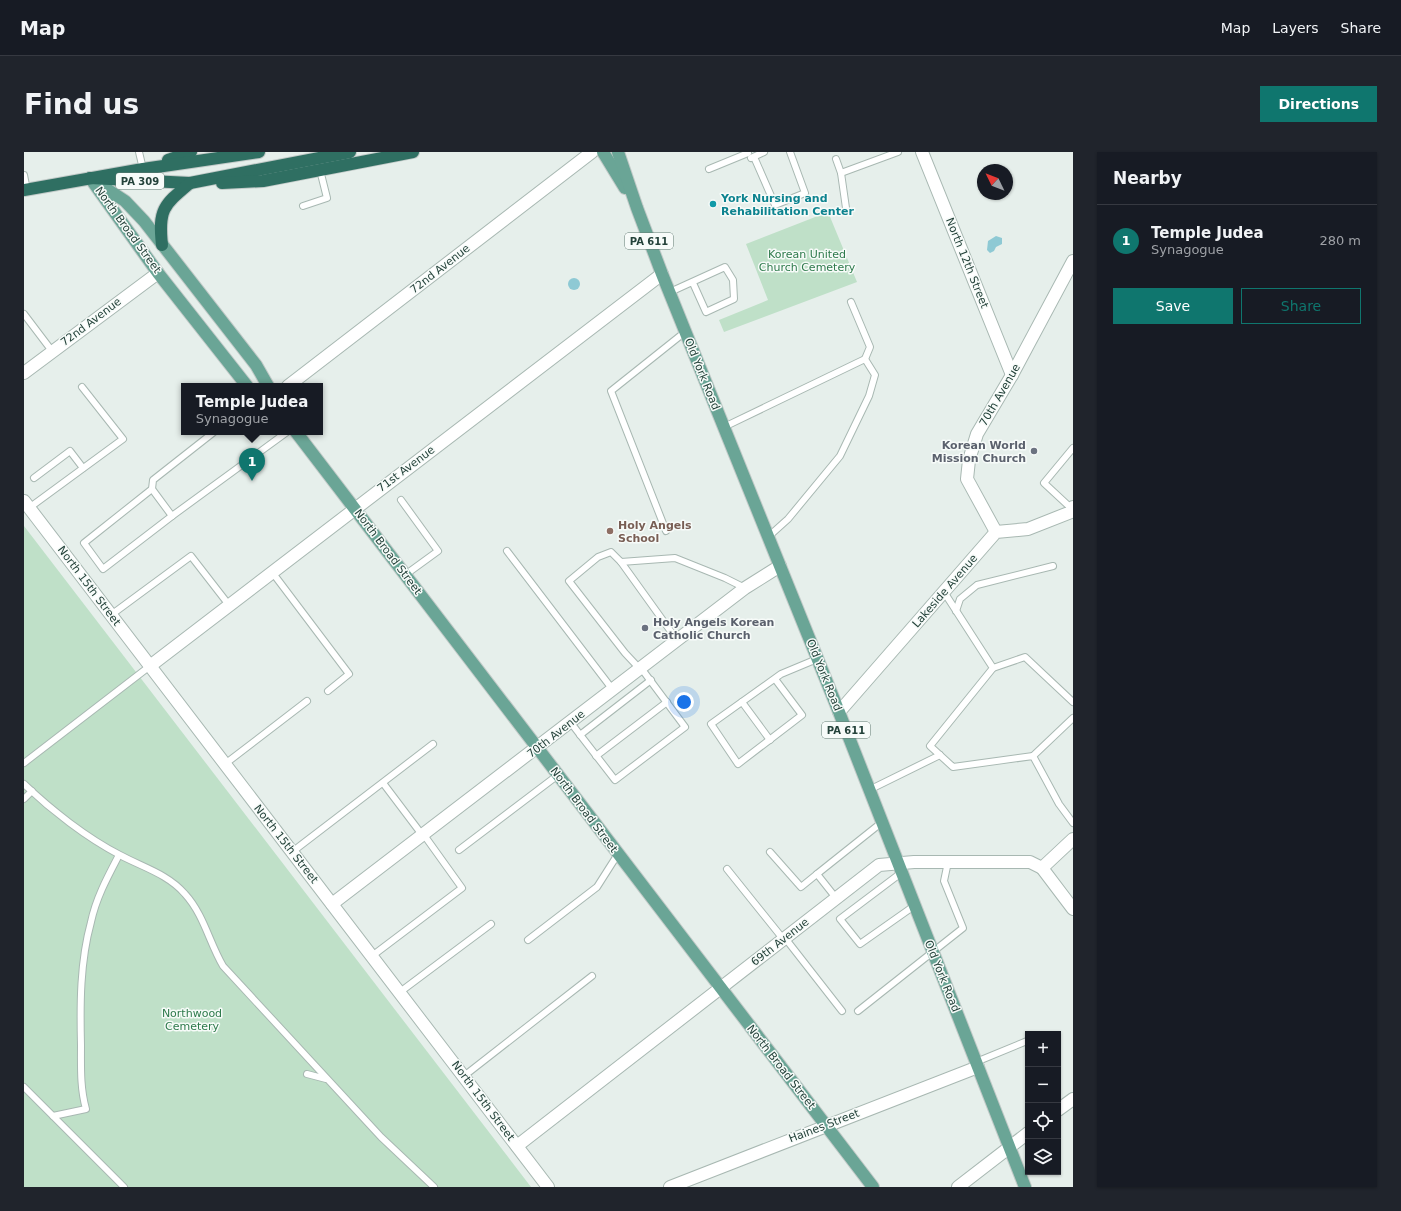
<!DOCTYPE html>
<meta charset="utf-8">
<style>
body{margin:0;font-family:"DejaVu Sans",sans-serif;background:#20242c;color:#f1f3f6}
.controls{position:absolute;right:12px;bottom:12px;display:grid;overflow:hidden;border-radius:0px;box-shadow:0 1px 3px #0004}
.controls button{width:36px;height:36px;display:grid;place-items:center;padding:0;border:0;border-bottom:1px solid #363941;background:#171b24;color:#f1f3f6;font:20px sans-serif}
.compass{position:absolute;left:953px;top:12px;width:36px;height:36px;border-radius:50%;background:#171b24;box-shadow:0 1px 3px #0004;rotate:313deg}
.you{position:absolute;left:660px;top:550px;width:14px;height:14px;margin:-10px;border:3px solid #fff;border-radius:50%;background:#1a73e8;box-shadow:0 0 0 6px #1a73e833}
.badge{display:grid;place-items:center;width:26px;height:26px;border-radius:50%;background:#0f766e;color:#fff;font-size:13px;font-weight:700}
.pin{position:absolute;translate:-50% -33px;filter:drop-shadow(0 1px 2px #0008)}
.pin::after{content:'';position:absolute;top:21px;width:14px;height:12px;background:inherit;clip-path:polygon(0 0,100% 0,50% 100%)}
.popup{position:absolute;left:157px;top:231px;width:142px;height:52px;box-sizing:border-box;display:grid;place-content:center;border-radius:0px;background:#171b24;filter:drop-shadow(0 1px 3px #0005);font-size:13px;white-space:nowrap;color:#9ea1a6}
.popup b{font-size:15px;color:#f1f3f6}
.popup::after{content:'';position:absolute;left:50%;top:100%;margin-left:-8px;border:8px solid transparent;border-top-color:#171b24}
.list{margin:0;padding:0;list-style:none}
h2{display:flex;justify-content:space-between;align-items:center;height:52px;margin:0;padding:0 16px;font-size:17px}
h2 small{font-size:13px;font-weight:400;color:#9ea1a6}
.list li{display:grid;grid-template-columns:26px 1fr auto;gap:12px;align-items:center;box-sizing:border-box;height:72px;padding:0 16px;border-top:1px solid #363941}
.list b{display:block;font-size:15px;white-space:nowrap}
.list p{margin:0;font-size:13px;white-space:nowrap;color:#9ea1a6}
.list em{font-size:13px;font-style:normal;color:#9ea1a6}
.actions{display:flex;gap:8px;padding:12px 16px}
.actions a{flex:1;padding:9px 0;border:1px solid #0f766e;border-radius:0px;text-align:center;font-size:14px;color:#0f766e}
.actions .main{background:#0f766e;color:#fff}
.icon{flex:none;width:22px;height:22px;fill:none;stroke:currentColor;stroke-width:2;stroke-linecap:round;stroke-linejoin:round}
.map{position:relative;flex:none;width:1049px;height:1035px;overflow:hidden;border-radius:0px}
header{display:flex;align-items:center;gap:24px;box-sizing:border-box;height:56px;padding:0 20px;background:#171b24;border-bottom:1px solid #363941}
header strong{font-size:19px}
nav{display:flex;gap:22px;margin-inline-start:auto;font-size:14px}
.intro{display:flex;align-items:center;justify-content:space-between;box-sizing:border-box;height:96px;padding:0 24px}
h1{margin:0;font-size:28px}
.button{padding:10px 18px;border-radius:0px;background:#0f766e;color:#fff;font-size:14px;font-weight:700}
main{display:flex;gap:24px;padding:0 24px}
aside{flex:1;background:#171b24;border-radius:0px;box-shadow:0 1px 3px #0004}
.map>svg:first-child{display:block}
.green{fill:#bfe0c8}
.water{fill:#8ec9d4}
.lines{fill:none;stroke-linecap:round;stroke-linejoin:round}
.lane-casing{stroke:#a8b8b2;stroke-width:8}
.street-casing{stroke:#a8b8b2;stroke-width:14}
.primary-casing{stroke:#c2cac8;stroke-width:14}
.highway-casing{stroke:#c2cac8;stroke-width:14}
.lane{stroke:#fff;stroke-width:6}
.street{stroke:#fff;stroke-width:12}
.primary{stroke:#6aa596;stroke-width:12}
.highway{stroke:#2f6f62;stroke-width:12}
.culture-dot{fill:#0f9aa8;stroke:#f7fbf9;stroke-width:1.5}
.worship-dot{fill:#6b7280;stroke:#f7fbf9;stroke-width:1.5}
.education-dot{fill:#8d6e63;stroke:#f7fbf9;stroke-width:1.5}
.labels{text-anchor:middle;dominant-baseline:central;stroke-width:3;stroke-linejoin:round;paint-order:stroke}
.shield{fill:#f7fbf9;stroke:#637a73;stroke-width:1}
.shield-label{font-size:10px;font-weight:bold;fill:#24423a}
.culture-label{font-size:11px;font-weight:bold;fill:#0d838f;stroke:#f7fbf9;text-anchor:start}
.street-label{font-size:11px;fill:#24423a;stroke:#f7fbf9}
.park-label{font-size:11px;fill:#2d7a4b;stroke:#f7fbf9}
.worship-label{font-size:11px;font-weight:bold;fill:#5b616d;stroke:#f7fbf9;text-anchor:end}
.education-label{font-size:11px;font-weight:bold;fill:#785e54;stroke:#f7fbf9;text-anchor:start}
</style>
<header>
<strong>Map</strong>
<nav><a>Map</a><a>Layers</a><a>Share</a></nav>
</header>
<div class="intro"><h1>Find us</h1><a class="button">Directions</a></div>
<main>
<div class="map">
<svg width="1049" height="1035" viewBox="0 0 1049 1035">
<rect width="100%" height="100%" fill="#e6efeb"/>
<!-- green -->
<g class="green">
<path d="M804,60l29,70 -133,50 -5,-12 49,-20 -22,-56z"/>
<path d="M0,374l507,661h-507z"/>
</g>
<!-- water -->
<g class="water">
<path d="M972,84l6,2v6l-6,3 -2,4 -4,2 -3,-3 1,-9z"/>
<circle cx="550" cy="132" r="6"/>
</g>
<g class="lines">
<!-- lane casing -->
<g class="lane-casing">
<g id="lane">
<path d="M115,0l4,17"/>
<path d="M730,5l21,48 30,-12 -15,-41"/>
<path d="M727,6l13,-6"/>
<path d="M812,7l5,14 57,-21"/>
<path d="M685,17l39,-16"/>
<path d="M817,21l5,35"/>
<path d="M0,23l3,15"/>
<path d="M279,54l24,-8 -7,-28"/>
<path d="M646,140l55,-25 8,13 1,19 -28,13 -13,-29"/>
<path d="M827,150l19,45 -5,12"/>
<path d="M0,162l28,37"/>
<path d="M700,275l141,-68 10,16 -6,21 -29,60 -52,63 -20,18"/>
<path d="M10,326l36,-27 13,17"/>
<path d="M128,337l20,27 115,-84"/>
<path d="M377,348l37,51 -33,24"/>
<path d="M5,356l94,-69 -41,-52"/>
<path d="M1048,357l-28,-26 29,-35"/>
<path d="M148,364l-69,53 -19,-26 68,-54 1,-9 61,-48"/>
<path d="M642,379l-55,-140 74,-59"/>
<path d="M483,399l106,139"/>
<path d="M597,410l56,78"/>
<path d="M248,420l77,102 -21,17"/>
<path d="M920,440l49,76 -63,78 23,21 80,-11 26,48 14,19"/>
<path d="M932,459l4,-12 17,-14 76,-19"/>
<path d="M87,463l80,-59 38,49"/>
<path d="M969,516l32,-11 48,45"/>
<path d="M616,517l-15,-16 -56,-72 29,-24 13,-5 10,10 54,-4 50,20 20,10"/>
<path d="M751,527l27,36 -64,49 -27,-40 70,-50 36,-15"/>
<path d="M718,550l28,38"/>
<path d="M547,571l44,57 70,-53 -44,-59"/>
<path d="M556,583l71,-55"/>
<path d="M572,604l71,-54"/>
<path d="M1009,604l40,-38"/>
<path d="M0,611l126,-97"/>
<path d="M201,612l82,-63"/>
<path d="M359,631l40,53"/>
<path d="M0,632c27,26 63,54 96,71 22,12 48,19 65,39 19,21 24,48 38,72l158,171 53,50"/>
<path d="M845,638l71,-35"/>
<path d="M0,647l8,-8"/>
<path d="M435,698l99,-75"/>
<path d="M268,700l141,-108"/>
<path d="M746,700l31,35 16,-13"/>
<path d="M703,717l57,71"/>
<path d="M877,721l-61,46 20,25 54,-38"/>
<path d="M812,746l-19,-24 64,-51"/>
<path d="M761,786l57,73"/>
<path d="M504,788l69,-53 21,-33"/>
<path d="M348,804l90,-68 -38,-53"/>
<path d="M376,840l91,-68"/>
<path d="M834,859l105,-83 -19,-47 4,-19"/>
<path d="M952,910l51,-21"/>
<path d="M283,922l19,5"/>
<path d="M440,924l128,-100"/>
<path d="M0,935l100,100"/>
<path d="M29,964l33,-7c-6,-21 -5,-43 -5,-64 -1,-41 -1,-83 10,-123 5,-24 17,-46 28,-67"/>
</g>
</g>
<!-- street casing -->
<g class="street-casing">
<g id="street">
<path d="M898,0l90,223"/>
<path d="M0,221l134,-100"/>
<path d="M264,234l304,-234"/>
<path d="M0,349l524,686"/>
<path d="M972,380l-29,-53 2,-19 8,-26 35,-59 61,-114"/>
<path d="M126,514l512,-392"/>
<path d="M815,560l157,-180 32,-3 43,-17 2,-5"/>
<path d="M1018,716l31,41"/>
<path d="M308,752l413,-316 35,-22"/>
<path d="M1034,958l15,-11"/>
<path d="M493,994l362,-281 35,-3h116l12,6 31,-29"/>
<path d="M646,1035l308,-120"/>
<path d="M934,1035l70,-54"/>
</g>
</g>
<!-- primary casing -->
<g class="primary-casing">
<g id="primary">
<path d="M579,0l22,36"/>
<path d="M594,0l19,56 25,66 177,438 186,475"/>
<path d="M66,26l35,23 19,20 112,144 12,21"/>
<path d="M69,30l65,91 89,113"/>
<path d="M272,280l577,755"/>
</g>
</g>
<!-- highway casing -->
<g class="highway-casing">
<g id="highway">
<path d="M144,8l23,-8"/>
<path d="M66,26l100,5 160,-31"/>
<path d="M198,31l41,-2 150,-29"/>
<path d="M0,38l119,-21 116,-17"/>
<path d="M138,93c-4,-36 2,-40 28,-62"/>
</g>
</g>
<!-- lane -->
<use href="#lane" class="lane"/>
<!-- street -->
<use href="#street" class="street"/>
<!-- primary -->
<use href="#primary" class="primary"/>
<!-- highway -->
<use href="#highway" class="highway"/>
</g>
<!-- markers -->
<circle class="culture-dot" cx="689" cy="52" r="4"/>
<g class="worship-dot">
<circle cx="1010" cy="299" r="4"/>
<circle cx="621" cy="476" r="4"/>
</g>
<circle class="education-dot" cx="586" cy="379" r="4"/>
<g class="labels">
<!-- shield labels -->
<g class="shield">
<rect x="92" y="21" width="48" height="16" rx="3"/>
<rect x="601" y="81" width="48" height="16" rx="3"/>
<rect x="798" y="570" width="48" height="16" rx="3"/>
</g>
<g class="shield-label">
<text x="116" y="29">PA 309</text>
<text x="625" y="89">PA 611</text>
<text x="822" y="578">PA 611</text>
</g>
<!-- culture labels -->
<g class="culture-label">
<text x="697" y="46">York Nursing and<tspan x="697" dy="13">Rehabilitation Center</tspan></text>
</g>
<!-- street labels -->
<g class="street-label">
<text transform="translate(104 78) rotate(54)">North Broad Street</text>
<text transform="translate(943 111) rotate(68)">North 12th Street</text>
<text transform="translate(416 117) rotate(-38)">72nd Avenue</text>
<text transform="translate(67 170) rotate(-37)">72nd Avenue</text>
<text transform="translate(678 222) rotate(68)">Old York Road</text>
<text transform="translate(976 243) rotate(-60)">70th Avenue</text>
<text transform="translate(382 317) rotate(-37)">71st Avenue</text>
<text transform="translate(364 400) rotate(53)">North Broad Street</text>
<text transform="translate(65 434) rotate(53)">North 15th Street</text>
<text transform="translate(921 439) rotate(-49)">Lakeside Avenue</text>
<text transform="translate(800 523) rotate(68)">Old York Road</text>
<text transform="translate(532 582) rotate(-38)">70th Avenue</text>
<text transform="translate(560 658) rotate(53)">North Broad Street</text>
<text transform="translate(262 692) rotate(52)">North 15th Street</text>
<text transform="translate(756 790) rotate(-38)">69th Avenue</text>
<text transform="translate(918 824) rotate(68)">Old York Road</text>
<text transform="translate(757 915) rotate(52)">North Broad Street</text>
<text transform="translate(459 949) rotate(53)">North 15th Street</text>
<text transform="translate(800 974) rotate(-21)">Haines Street</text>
</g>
<!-- park labels -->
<g class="park-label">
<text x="783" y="102">Korean United<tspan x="783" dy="13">Church Cemetery</tspan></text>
<text x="168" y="861">Northwood<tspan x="168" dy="13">Cemetery</tspan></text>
</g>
<!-- worship labels -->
<g class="worship-label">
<text x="1002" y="293">Korean World<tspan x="1002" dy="13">Mission Church</tspan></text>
<text x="629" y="470" text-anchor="start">Holy Angels Korean<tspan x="629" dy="13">Catholic Church</tspan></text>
</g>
<!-- education labels -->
<g class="education-label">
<text x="594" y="373">Holy Angels<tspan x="594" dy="13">School</tspan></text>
</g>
</g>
</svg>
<div class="controls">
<button>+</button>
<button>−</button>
<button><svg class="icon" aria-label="locate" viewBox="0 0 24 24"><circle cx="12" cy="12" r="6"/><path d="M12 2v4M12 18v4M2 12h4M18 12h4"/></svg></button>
<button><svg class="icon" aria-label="layers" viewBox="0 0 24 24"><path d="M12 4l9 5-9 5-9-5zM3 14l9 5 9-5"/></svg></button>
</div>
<svg class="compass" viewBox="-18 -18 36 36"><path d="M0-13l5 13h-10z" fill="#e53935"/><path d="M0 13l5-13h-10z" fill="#9ea1a6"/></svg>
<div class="you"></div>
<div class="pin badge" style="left:228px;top:329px">1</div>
<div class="popup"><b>Temple Judea</b>Synagogue</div>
</div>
<aside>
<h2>Nearby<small></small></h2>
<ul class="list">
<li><span class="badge">1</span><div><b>Temple Judea</b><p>Synagogue</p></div><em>280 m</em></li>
</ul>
<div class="actions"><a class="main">Save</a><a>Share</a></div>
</aside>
</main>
